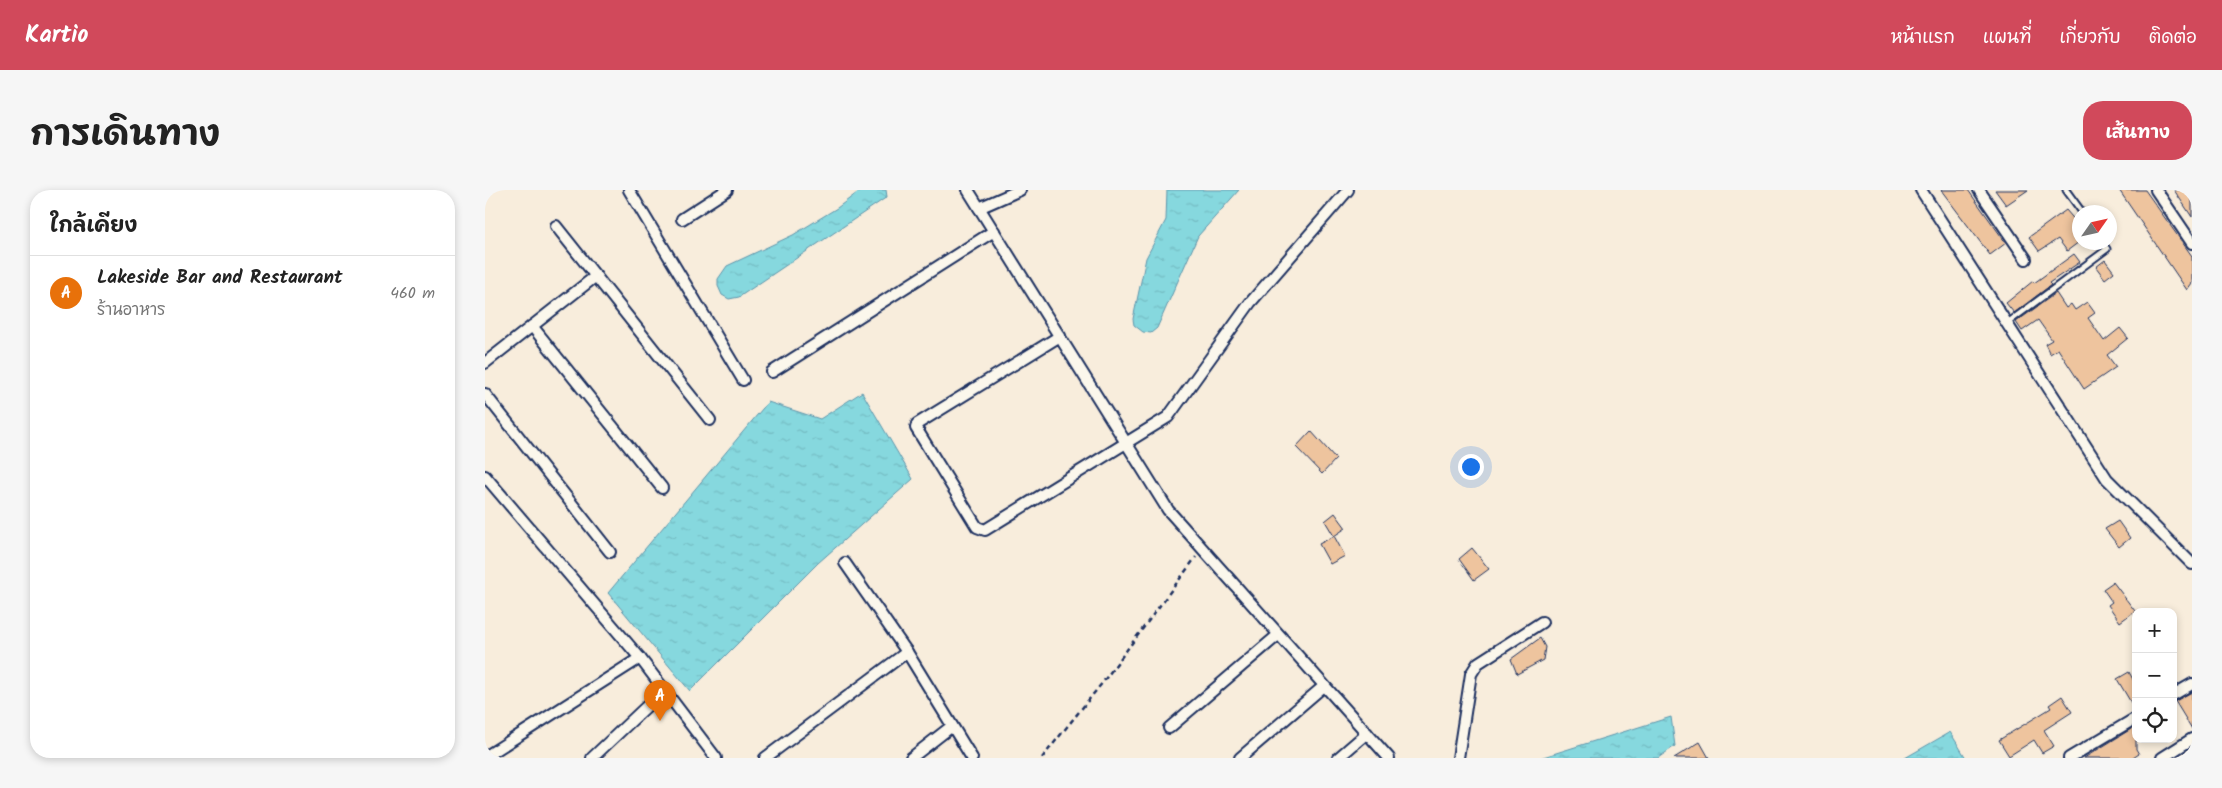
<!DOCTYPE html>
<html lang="th">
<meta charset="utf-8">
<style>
body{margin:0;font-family:Kalam,"Playpen Sans Thai",sans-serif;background:#f6f6f6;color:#222}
.controls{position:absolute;right:15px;bottom:15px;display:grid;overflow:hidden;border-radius:10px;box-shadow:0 2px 8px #0003}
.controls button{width:45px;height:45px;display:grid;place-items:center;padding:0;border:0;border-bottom:1px solid #e0e0e0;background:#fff;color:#222;font:25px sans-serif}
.compass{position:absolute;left:1587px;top:15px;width:45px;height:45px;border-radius:50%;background:#fff;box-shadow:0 2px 8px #0003;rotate:56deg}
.you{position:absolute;left:985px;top:276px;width:18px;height:18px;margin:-12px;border:4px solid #fff;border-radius:50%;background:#1a73e8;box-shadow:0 0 0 8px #1a73e833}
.badge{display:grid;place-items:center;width:32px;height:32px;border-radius:50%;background:#d1495b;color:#fff;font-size:16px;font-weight:700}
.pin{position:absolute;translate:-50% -41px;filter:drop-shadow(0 1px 2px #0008)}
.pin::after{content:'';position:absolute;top:26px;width:18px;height:15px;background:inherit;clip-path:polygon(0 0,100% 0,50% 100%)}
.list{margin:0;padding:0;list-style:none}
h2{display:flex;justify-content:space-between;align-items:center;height:65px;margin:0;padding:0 20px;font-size:21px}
h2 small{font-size:16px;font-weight:400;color:#767676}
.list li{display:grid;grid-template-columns:32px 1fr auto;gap:15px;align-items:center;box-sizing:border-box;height:75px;padding:0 20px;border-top:1px solid #e0e0e0}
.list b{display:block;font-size:19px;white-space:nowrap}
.list p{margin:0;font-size:16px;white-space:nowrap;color:#767676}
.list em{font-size:16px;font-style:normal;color:#767676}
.icon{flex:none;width:28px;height:28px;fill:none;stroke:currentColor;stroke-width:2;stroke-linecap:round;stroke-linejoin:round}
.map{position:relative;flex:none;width:1707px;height:568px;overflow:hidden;border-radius:20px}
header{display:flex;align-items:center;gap:30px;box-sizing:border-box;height:70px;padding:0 25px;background:#d1495b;color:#fff}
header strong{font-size:24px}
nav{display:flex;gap:28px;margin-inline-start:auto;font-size:18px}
.intro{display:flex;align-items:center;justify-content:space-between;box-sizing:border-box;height:120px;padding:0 30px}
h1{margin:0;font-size:35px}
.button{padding:12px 22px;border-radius:20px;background:#d1495b;color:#fff;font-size:18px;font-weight:700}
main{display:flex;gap:30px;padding:0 30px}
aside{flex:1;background:#fff;border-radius:20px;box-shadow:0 2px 8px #0003}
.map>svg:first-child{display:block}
.water{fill:url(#water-ripples);stroke:#5b94ab}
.building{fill:#eec49e;stroke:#1b2f5e}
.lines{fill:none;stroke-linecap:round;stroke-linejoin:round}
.service-casing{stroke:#1b2f5e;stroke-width:9}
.minor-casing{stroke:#1b2f5e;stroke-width:14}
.path{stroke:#1b2f5e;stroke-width:2.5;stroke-dasharray:5 4;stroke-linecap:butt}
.service{stroke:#fbf7ec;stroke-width:5}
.minor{stroke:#fbf7ec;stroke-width:10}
</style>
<header>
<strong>Kartio</strong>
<nav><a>หน้าแรก</a><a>แผนที่</a><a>เกี่ยวกับ</a><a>ติดต่อ</a></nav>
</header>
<div class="intro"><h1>การเดินทาง</h1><a class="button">เส้นทาง</a></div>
<main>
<aside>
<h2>ใกล้เคียง<small></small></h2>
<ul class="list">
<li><span class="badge" style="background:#e8710a">A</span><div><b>Lakeside Bar and Restaurant</b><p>ร้านอาหาร</p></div><em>460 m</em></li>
</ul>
</aside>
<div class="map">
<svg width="1707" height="568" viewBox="0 0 1707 568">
<defs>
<pattern id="water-ripples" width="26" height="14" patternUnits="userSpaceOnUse" patternTransform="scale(1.25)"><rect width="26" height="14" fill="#86d8de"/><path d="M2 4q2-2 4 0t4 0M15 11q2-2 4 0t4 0" fill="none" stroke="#73bac1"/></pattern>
</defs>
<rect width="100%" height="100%" fill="#f8eddc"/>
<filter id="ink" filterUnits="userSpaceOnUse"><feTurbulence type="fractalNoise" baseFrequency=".02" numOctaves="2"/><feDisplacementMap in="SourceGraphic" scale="10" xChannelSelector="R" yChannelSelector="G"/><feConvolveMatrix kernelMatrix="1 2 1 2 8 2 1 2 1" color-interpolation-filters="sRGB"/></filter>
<g filter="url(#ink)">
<!-- water -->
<g class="water">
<path d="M376,0h25l1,7 -148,100 -10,2 -7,-4 -4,-9v-7l9,-13 66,-31 44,-27z"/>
<path d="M682,0h72l-41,46 -41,92 -6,5 -8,-1 -9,-7 -1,-6 13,-61 20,-38z"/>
<path d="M377,202l51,87 -95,84 -128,128 -82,-98 160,-191 52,17z"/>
<path d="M1186,527l4,29 -17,12h-118z"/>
<path d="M1465,542l16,26h-61z"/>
</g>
<!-- building -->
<g class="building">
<path d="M1456,0h27l38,53 -16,12z"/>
<path d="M1510,0h33l-22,15z"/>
<path d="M1634,0h26l47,66v27l-5,7z"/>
<path d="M1689,0h18v27z"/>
<path d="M1581,20l12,14 -3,2 4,16 -12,9 -9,-12 -19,12 -10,-14z"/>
<path d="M1589,64l6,8 -31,21 2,2 -37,28 -8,-10 27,-22 1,2z"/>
<path d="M1620,70l9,12 -9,7 -9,-12z"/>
<path d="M1571,103l10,15 5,-4 4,6 12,-8 8,11 -7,5 16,23 16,-13 8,10 -21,17 9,12 -32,22 -26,-40 -8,5 -5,-10 7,-4 -14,-20 -16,11 -6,-9z"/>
<path d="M826,241l25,28 -14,15 -26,-27z"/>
<path d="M850,323l11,15 -12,8 -9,-15z"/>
<path d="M1633,331l12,17 -11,9 -14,-18z"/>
<path d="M849,346l11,20 -15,8 -11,-20z"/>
<path d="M987,358l17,21 -15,11 -15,-21z"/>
<path d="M1628,392l22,29 -15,11 -12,-17 4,-3 -9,-13z"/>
<path d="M1055,448l5,9 -2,13 -26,14 -6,-15z"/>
<path d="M1644,482l7,13v26l-19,-32z"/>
<path d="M1707,502v37l-17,-28z"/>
<path d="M1577,506l10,16 -28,18 10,16 -12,7 -8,-13 -25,16 -10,-16 52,-32 -2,-3z"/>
<path d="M1651,536v23l3,5 -6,4h-49z"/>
<path d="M1215,552l9,16h-35z"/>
</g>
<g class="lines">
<!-- service casing -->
<g class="service-casing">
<g id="service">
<path d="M1581,0l16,22"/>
<path d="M1521,134l101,-75 -5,-7"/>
</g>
</g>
<!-- minor casing -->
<g class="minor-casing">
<g id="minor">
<path d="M144,0l114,190"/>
<path d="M483,0l200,320 221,248"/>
<path d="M1436,0l186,289 85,85"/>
<path d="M1494,0l47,69"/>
<path d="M1671,0l36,53"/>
<path d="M494,18l41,-18"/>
<path d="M197,29l45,-29"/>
<path d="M71,36l154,194"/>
<path d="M47,136l130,162"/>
<path d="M575,146l-143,88 -1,4 61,99 8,3 183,-113 82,-114 98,-113"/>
<path d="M0,173l111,-87"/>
<path d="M287,182l222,-141"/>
<path d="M0,204l125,158"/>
<path d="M0,286l155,182 76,100"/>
<path d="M360,373l62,89 65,106"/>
<path d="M1688,505l19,-11"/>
<path d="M684,538l109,-93"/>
<path d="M0,567l155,-99"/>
<path d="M107,568l73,-69"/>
<path d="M280,568l142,-106"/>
<path d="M426,568l41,-32"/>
<path d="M755,568l84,-72"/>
<path d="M853,568l29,-25"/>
<path d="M973,568l13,-84 7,-11 64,-41"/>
<path d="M1584,568l67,-40"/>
<path d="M1677,568l30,-19"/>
</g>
</g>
<!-- path -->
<path class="path" d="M557,568l61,-76 93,-125"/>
<!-- service -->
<use href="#service" class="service"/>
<!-- minor -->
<use href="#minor" class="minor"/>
</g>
</g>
</svg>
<div class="controls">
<button>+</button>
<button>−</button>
<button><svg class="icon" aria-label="locate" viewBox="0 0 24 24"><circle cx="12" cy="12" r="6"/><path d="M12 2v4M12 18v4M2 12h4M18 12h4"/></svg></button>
</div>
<svg class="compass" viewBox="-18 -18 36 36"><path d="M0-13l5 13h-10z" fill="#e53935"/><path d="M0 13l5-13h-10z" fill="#767676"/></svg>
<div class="you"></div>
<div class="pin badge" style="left:175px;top:531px;background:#e8710a">A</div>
</div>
</main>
